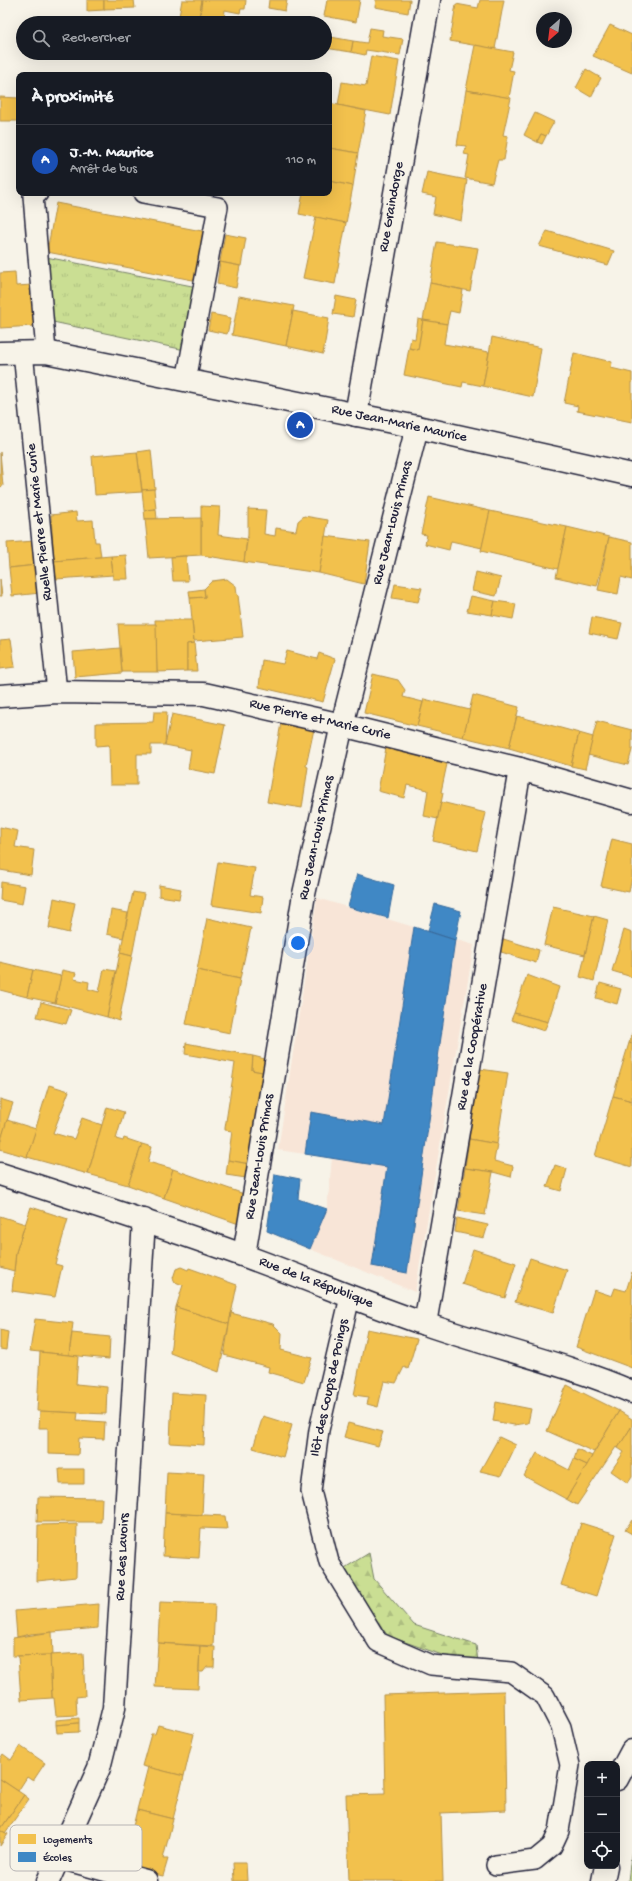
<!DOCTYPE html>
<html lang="fr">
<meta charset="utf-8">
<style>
body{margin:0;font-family:"Gochi Hand",sans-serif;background:#242831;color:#f1f3f6}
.controls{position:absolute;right:12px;bottom:12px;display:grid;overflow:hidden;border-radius:8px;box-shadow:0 4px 16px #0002}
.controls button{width:36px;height:36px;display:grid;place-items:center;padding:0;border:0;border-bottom:1px solid #363941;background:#171b24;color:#f1f3f6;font:20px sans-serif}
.compass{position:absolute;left:536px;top:12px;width:36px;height:36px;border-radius:50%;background:#171b24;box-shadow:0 4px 16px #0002;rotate:208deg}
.you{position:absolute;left:298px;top:943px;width:14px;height:14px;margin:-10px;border:3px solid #fff;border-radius:50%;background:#1a73e8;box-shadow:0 0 0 6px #1a73e833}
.badge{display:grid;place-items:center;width:26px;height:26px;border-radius:50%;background:#8c9099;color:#fff;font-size:13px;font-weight:700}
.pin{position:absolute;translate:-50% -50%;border:2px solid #fff;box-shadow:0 1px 4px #0006}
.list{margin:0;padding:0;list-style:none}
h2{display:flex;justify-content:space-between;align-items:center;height:52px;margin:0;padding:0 16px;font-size:17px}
h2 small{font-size:13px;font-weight:400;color:#9ea1a6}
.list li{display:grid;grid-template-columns:26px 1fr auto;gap:12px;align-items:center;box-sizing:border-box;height:72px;padding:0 16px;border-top:1px solid #363941}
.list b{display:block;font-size:15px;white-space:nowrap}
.list p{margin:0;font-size:13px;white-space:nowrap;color:#9ea1a6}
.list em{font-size:13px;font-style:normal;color:#9ea1a6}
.icon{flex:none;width:22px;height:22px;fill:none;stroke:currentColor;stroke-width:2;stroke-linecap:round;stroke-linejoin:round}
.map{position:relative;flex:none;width:632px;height:1881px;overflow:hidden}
.search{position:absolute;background:#171b24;box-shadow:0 4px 16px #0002;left:16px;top:16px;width:316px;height:44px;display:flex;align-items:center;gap:10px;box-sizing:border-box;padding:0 14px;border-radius:22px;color:#9ea1a6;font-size:15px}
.panel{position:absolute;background:#171b24;box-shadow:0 4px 16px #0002;left:16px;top:72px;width:316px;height:124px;border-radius:8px}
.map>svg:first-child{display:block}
.built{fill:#f8e5d7}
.grass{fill:url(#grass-tufts);stroke:#768067}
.forest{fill:url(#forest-firs);stroke:#768067}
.homes{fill:#f2c14e;stroke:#b49148}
.schools{fill:#3f88c5;stroke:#36699c}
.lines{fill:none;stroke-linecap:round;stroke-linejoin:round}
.lane-casing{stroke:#22223b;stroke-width:22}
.street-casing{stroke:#22223b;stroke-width:25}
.secondary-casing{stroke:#22223b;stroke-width:25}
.lane{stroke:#f7f3e8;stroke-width:19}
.street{stroke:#f7f3e8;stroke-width:22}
.secondary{stroke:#f7f3e8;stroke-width:22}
.labels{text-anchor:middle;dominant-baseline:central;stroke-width:4;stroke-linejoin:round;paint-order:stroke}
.street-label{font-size:14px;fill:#22223b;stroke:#f7f3e8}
.key{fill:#f7f3e8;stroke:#b7b4b4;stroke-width:1}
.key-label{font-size:11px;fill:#22223b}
</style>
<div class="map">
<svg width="632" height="1881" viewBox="0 0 632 1881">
<defs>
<pattern id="grass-tufts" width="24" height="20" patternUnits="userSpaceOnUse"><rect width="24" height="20" fill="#cade93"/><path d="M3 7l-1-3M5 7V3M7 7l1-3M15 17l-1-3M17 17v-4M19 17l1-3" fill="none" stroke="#adbe80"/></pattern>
<pattern id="forest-firs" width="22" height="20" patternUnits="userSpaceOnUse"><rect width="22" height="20" fill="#cade93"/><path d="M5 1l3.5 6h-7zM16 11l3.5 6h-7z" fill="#adbe80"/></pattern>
</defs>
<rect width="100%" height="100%" fill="#f7f3e8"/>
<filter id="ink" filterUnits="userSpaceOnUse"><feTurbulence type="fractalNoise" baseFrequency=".025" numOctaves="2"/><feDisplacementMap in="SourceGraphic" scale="8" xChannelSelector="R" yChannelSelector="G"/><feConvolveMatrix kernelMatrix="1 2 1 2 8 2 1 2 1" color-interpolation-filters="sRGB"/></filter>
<g filter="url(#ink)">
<!-- built -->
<path class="built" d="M317,898l157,47 -59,347 -105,-43 17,-40 5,-51 -54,-8z"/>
<!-- grass -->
<g class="grass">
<path d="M46,257l151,30 -12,63 -132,-28z"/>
<path d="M632,1848v33h-4z"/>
</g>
<!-- forest -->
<path class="forest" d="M369,1553l5,26 40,46 62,20 2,17 -33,-6 -57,-20 -25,-34 -20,-33z"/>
<!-- homes -->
<g class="homes">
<path d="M87,0h17v10l-17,1z"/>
<path d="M104,0h30l1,8 -31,1z"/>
<path d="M182,0h20l-4,23 -20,-1z"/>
<path d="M202,0h44l-1,9h-4l-1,4 -15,-3 -1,8 -24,-3z"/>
<path d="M269,0h18l-2,11 -17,-3z"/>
<path d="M327,0h33l-4,22 -32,-6z"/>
<path d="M376,0h34l-2,13 -33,-6z"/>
<path d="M480,0h24l-9,49 -45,-8 6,-37 22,4z"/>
<path d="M610,25l22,10v38l-39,-17z"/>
<path d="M370,28l13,2 -1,6 21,3 -3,16 -34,-5 -1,5 -14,-3 2,-11 14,2z"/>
<path d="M325,36l28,5 -2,11 -26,-4z"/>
<path d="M475,45l38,7 -4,18 5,1 -5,27 -43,-8z"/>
<path d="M371,56l28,5 -9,54 -52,-10 4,-23 24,4z"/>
<path d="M586,69l15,9 -10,19 -15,-9z"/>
<path d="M466,90l45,8 -8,37 5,1 -4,24h-6l-6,23 -27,-5 4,-23 -5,-1 2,-8 -9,-1z"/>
<path d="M0,97l19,1v23h-19z"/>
<path d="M329,103l37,8 -8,42 -29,-5z"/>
<path d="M535,113l19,9 -8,14 -5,-2 -4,8 -13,-7z"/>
<path d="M541,134l5,2 -4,8 -5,-2z"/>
<path d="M329,148l29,5 -5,33 -24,-5z"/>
<path d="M427,172l40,8 -6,41 -28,-7 3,-17 -14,-3z"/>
<path d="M329,181l24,5 -7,37 -47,-9 4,-21h26z"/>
<path d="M56,203l151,29 -9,49 -151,-29z"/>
<path d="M316,217l30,6 -11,61 -32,-6z"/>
<path d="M547,231l67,20 -6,14 -69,-19z"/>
<path d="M225,234l21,4 -5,28 -21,-4z"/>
<path d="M437,242l41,6 -8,43 -40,-8z"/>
<path d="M220,262l20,4 -4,22 -19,-4z"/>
<path d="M15,272l1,14 16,-1 3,41 -35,2v-55z"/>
<path d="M430,283l33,7 -4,23 -9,-2 -3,13 -24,-4z"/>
<path d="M239,296l55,10 -8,40 -54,-11z"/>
<path d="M336,296l20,4 -3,17 -20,-3z"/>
<path d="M293,311l36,7 -6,36 -37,-8z"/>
<path d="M211,314l20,4 -4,16 -19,-4z"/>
<path d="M418,319l5,1 -5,30 -9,-2 2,-10 4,1z"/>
<path d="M423,320l24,4 -3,20 45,8 -6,34 -20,-4 -1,5 -58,-12 5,-27 9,2z"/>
<path d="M492,337l49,11 -8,49 -50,-11z"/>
<path d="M574,353l38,9 -1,6 21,5v49l-55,-11 1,-5 -14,-3z"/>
<path d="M151,450l4,39 -13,1 -5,-38z"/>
<path d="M0,452l3,34 -3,1z"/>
<path d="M137,452l5,40 -47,3 -3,-39z"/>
<path d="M154,489l2,20 -12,1 -2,-20z"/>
<path d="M429,497l61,14 -8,37 -31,-7 -2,9 -24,-6 2,-9 -6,-1z"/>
<path d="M201,506l19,1 -2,28 29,4 -3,23 -43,-7z"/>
<path d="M156,509l1,10h-12l-1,-9z"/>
<path d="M248,509l18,1 -2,24 11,2 1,-8 20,3 2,-10 6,-5 24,4 -9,53 -75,-11 4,-27z"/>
<path d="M490,511l77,16 -9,42 -77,-18z"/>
<path d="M76,512l1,9 16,-1 2,22h4l2,15 -47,4 -3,-46z"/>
<path d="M201,518v37l-52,3 -4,-39z"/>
<path d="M567,527l42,10 -12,49 -41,-9z"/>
<path d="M325,536l45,6 -6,42 -45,-11z"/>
<path d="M609,537l23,5v38l-11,-3 -3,17 -20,-4z"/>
<path d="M35,541l2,24 -28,3 -2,-25z"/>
<path d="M126,555l2,24h-15l-2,-23z"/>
<path d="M111,556l2,19 -57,4 -2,-18z"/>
<path d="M186,556l2,25h-15l-2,-24z"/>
<path d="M37,565l3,28 -28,3 -3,-28z"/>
<path d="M476,572l25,6 -5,18 -24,-5z"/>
<path d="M0,579l2,17h-2z"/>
<path d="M227,579l9,7 1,9h1l5,42 -49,4 -4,-43 15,-1 -1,-8 8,-8z"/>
<path d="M395,584l27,4 -4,14 -26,-4z"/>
<path d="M204,589l1,8 -15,1 -1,-7z"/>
<path d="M471,596l24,5 -3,14 -25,-4z"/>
<path d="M495,601l21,3 -3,15 -21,-4z"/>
<path d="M592,617l30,6 -4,16 -29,-6z"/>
<path d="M155,620h37l2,23 -7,1v27l-30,1z"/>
<path d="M118,624h38l1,48h-35z"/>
<path d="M11,639l4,28 -15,2v-29z"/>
<path d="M194,643l3,28h-10v-27z"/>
<path d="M120,648l2,25 -47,4 -2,-25z"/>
<path d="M287,651l30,8 2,-6 16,6 -12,43 -64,-15 3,-27 21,4z"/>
<path d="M373,674l25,6 7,10 -2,7 20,5 -6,24 -53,-13z"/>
<path d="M473,695l46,12 -10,41 -46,-11z"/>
<path d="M424,699l46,11 -7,27 -46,-11z"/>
<path d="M154,712h13l-2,33h-14v9h-14v31h-27l-1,-40 -13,1v-23l57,-1z"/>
<path d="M172,714l53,11 -10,49 -27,-5 3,-19 -26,-5z"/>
<path d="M517,716l62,17 -8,33 -62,-18z"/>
<path d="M597,721l35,9v20l-4,15 -40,-10z"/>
<path d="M281,723l33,6 -8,37 2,1 -6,41 -35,-6z"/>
<path d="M579,733l14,4 -8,32 -14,-3z"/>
<path d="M386,748l61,16 -6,28 2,1 -5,26 -14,-3 4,-26 -21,-5 -3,13 -26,-7z"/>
<path d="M441,802l45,11 -9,38 -44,-10z"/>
<path d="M0,827l18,4 -3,16 19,3 -3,25 -31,-5z"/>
<path d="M612,839l20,5v33l-3,15 -28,-6z"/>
<path d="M218,862l37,6 -5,27 13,2 -2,16 -50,-8z"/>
<path d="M1,882l24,4 -3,18 -22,-4z"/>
<path d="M159,885l22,4 -2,10 -20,-3z"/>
<path d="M133,892l11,2 -12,62 -12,-3z"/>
<path d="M54,898l21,5 -6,30 -20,-5z"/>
<path d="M553,907l41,9 -9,39 -41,-10z"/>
<path d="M111,910l17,3 -5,25 -16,-4z"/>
<path d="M594,916l14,4 -14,61 -14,-4z"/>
<path d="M207,918l44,10 -11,51 -43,-9z"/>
<path d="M624,930l8,3v44l-20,-6z"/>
<path d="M500,938l39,12 -3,13 -38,-12z"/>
<path d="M120,953l12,3 -13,65 -12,-4z"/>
<path d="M0,962l33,8 -6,27 -27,-7z"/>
<path d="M104,969l12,2 -9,46 -52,-14 7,-33 14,3 -2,6 15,3 -1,7 11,3z"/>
<path d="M33,970l28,6 -6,27 -28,-6z"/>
<path d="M197,970l43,9 -10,54 -44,-9z"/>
<path d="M527,975l32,12 -11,35 -34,-9z"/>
<path d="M600,983l21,6 -4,15 -21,-6z"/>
<path d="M41,1002l30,8 -5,14 -29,-7z"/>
<path d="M514,1013l34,9 -4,9 -33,-11z"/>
<path d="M632,1033v11l-3,-1z"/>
<path d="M186,1043l67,13 -1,14 11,2 -14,92 -21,-4 4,-29 -7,-1v-2l10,-65 -50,-9z"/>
<path d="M629,1043l3,1v57l-19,-5z"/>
<path d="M253,1056l12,3 -2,13 -11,-2z"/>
<path d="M480,1069l28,4 -11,71 -28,-5z"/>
<path d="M49,1085l20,6 -16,42 21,6 8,-21 20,7 -14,49 -61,-17z"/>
<path d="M613,1096l19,5v66l-37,-11z"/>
<path d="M0,1099l13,4 -13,40z"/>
<path d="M107,1107l17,5 -8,27 7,2 1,-3 18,6 -14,41 -40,-11z"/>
<path d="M7,1120l29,9 -9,28 -27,-8v-6z"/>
<path d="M469,1139l28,5 -3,17 19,5 -2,11 -18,-5 -28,-4z"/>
<path d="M142,1144l10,3 -4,15 25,7 -9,29 -36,-13z"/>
<path d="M228,1160l21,4 -3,14 -20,-3z"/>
<path d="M555,1165l12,4 -6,22 -14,-4z"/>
<path d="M465,1168l28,4 -8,43 -27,-4z"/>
<path d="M173,1169l71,25 -5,30 -75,-26z"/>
<path d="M31,1207l37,12 -13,45 7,2 -7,31 -43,-6 4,-39z"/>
<path d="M0,1216l25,8 -9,28 -2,19 -14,-4z"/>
<path d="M457,1218l31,7 -4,13 -29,-6z"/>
<path d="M473,1249l43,14 -11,35 -43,-14z"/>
<path d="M530,1258l37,12 -14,43 -38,-11z"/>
<path d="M181,1267l7,3 1,-2 48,17 -8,39 -53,-17 7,-22 -8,-3 -2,-4 3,-9z"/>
<path d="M632,1272v96l-56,-21 18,-57 18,6 3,-8 11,3z"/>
<path d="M176,1307l53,17 -10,48 -49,-19z"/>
<path d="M231,1313l42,11 9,9 -1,17 31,8 -8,24 -36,-10 1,-5 -45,-12z"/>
<path d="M35,1319l38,4 -4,32 -39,-4z"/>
<path d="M367,1329l50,10 -9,30 -4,-2 -8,16 -12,-2 -6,26 -11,-3 2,-7 -15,-2z"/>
<path d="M0,1330l8,2 -2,18 -6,-1z"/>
<path d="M72,1333l38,4 -1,22 -40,-4z"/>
<path d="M40,1352l38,4 -2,28 31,3 -1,27 -69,-3z"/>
<path d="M567,1385l52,26 -25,41 -47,-21z"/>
<path d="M172,1393l34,2 -2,50 -34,-2z"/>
<path d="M496,1402l35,7 -3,14 -14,2 -21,-4z"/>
<path d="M40,1411l38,2 -1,7 28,2 -1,17 -25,-1 -1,17 -30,-1v-26h-9z"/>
<path d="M619,1411l13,8v7l-14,22 -2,-1 -39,58 -11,-6z"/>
<path d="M263,1416l29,9 -9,32 -30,-9z"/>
<path d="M348,1423l35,9 -5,14 -34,-9z"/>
<path d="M632,1426v51l-4,6 -17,-12 13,-19 -6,-4z"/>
<path d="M499,1437l17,8 -15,31 -21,-5z"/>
<path d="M577,1449l15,7 -5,9 -13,-6z"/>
<path d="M537,1453l32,17 5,-11 13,6 -21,34 -42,-23z"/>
<path d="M59,1469h25v15h-24z"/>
<path d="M167,1472l37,2 -2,41 -37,-2z"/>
<path d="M38,1497l64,1 -1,24h-64z"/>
<path d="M165,1513l60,3 2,13 -26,-1 -2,30 -36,-2z"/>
<path d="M632,1520v14l-7,-4z"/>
<path d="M581,1523l35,11 -20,62 -35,-11z"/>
<path d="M77,1524l-1,53 -39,4 1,-56z"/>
<path d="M160,1602l55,2 -2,42 -55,-3z"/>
<path d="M99,1604l-1,24 -67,6 -14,3 -2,-26z"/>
<path d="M52,1632l1,23 -40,1v-18z"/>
<path d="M158,1643l42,3 -2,43 -43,-2z"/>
<path d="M200,1646l15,1 -1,20h-7l-4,5h-4z"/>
<path d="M83,1653l2,43 -9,1 1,18 -21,1 -2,-18h-2l-2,-43z"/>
<path d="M50,1655l2,43 -31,2 -3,-44z"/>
<path d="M504,1691l2,119 -65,3 2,68h-94l-3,-86 39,-1 -2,-99z"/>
<path d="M79,1718v5l-23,2v-5z"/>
<path d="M79,1723v9l-22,1 -1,-8z"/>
<path d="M158,1725l36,9 -10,42 -42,-10 9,-32h4z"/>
<path d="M20,1746l25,17 -12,18 -6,-4 -9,14 -18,-12v-20l3,-5 8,6z"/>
<path d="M148,1767l36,9 -11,43 -36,-9z"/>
<path d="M0,1779l24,16 -24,35z"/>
<path d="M24,1795l5,4 -24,34 -5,-3z"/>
<path d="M137,1810l36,9 -10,40h5l-5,17 -36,-8 4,-16 -4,-1z"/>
<path d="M0,1830l8,4 -8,12z"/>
<path d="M233,1863h13l1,18h-13z"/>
</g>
<!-- schools -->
<g class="schools">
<path d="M357,874l37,11 -6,33 -40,-11z"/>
<path d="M435,904l26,7 -6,29 -27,-9z"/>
<path d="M414,927l41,13 -48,333 -35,-7 15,-99 -82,-13 6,-42 73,13z"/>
<path d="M275,1174l25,5 -2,20 29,10 -17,40 -43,-18z"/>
</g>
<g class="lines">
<!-- lane casing -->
<g class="lane-casing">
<g id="lane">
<path d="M38,193l-5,3 13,156"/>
<path d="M143,193l75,14 -32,174"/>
<path d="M23,352l34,340"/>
<path d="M350,1297l-31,133 -8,61 18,71 49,80 53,23 80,7 34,24 16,31 9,38 -11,66 -7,15 -17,14 -39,5"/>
</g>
</g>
<!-- street casing -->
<g class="street-casing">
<g id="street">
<path d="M356,415l73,-415"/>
<path d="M0,696l57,-4 147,2 138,31 178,44 112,32"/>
<path d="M244,1255l60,-361 38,-169 75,-298"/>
<path d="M425,1324l95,-555"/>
<path d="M617,1779l15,-28"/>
<path d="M58,1857l88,24"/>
<path d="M48,1881l51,-113 15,-60 30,-488"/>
<path d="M603,1881l3,-15"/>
</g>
</g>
<!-- secondary casing -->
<g class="secondary-casing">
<g id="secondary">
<path d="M0,353l46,-1 371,75 215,48"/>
<path d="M0,1174c81,26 162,52 242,81 61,22 121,48 183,69 69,24 140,39 207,68"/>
</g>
</g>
<!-- lane -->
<use href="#lane" class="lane"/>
<!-- street -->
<use href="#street" class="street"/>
<!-- secondary -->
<use href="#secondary" class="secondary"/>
</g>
</g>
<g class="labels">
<!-- street labels -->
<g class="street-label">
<text transform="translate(392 207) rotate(-80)">Rue Graindorge</text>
<text transform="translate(399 424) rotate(12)">Rue Jean-Marie Maurice</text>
<text transform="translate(40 522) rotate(-96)">Ruelle Pierre et Marie Curie</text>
<text transform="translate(393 523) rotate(-76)">Rue Jean-Louis Primas</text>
<text transform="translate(320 720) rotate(13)">Rue Pierre et Marie Curie</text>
<text transform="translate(317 838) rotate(-78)">Rue Jean-Louis Primas</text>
<text transform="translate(473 1047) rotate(-80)">Rue de la Coopérative</text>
<text transform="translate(260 1157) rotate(-81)">Rue Jean-Louis Primas</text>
<text transform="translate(316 1283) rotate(21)">Rue de la République</text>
<text transform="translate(330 1388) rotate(-78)">Ilôt des Coups de Poings</text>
<text transform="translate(123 1557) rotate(-87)">Rue des Lavoirs</text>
</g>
</g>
<!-- legend -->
<rect x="10" y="1825" width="132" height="46" rx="6" class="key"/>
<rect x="18" y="1834" width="18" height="10" fill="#f2c14e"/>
<rect x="18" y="1852" width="18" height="10" fill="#3f88c5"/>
<g class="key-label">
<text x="43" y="1843">Logements</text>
<text x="43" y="1861">Écoles</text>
</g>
</svg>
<div class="controls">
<button>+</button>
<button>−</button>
<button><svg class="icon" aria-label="locate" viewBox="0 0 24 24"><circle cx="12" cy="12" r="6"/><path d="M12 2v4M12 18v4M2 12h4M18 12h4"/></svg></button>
</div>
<svg class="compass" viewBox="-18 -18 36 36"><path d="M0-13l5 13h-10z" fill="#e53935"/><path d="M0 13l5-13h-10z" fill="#9ea1a6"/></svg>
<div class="you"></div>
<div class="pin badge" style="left:300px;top:425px;background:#1a4fb4">A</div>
<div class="search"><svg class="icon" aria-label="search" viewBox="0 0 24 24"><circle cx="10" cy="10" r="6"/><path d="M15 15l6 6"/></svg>Rechercher</div>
<section class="panel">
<h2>À proximité<small></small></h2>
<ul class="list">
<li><span class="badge" style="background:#1a4fb4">A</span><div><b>J.-M. Maurice</b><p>Arrêt de bus</p></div><em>110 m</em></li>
</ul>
</section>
</div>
